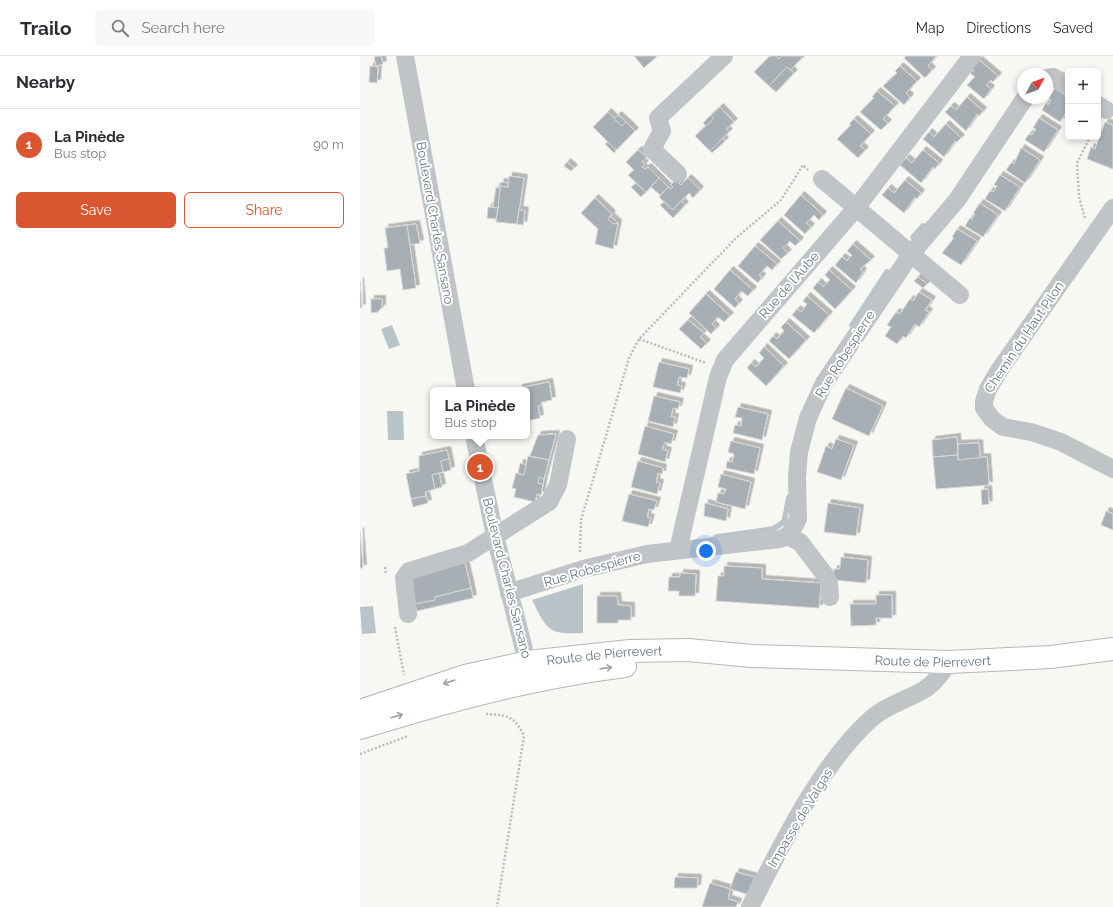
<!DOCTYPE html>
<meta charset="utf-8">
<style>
body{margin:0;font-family:Raleway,sans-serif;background:#f7f7f7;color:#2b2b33}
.controls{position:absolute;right:12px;top:12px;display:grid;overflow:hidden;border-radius:6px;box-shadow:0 2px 6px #0003}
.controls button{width:36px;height:36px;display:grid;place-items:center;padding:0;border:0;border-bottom:1px solid #e1e1e2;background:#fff;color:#2b2b33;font:20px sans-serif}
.compass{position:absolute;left:657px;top:12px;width:36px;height:36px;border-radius:50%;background:#fff;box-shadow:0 2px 6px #0003;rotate:49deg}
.you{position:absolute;left:346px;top:495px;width:14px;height:14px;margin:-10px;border:3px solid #fff;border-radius:50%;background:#1a73e8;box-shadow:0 0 0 6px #1a73e833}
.badge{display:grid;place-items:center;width:26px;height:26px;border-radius:50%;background:#da5631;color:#fff;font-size:13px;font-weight:700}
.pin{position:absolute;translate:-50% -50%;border:2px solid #fff;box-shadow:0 1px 4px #0006}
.popup{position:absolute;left:70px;top:331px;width:100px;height:52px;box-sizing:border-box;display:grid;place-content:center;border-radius:6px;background:#fff;filter:drop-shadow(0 1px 3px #0005);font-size:13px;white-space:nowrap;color:#7c7c81}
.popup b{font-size:15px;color:#2b2b33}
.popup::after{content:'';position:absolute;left:50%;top:100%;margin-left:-8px;border:8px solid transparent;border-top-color:#fff}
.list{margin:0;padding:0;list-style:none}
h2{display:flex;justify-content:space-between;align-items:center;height:52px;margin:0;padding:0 16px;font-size:17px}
h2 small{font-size:13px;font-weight:400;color:#7c7c81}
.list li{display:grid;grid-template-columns:26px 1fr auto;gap:12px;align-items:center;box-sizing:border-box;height:72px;padding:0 16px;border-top:1px solid #e1e1e2}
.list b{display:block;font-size:15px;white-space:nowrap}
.list p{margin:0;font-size:13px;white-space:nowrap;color:#7c7c81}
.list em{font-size:13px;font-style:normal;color:#7c7c81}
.actions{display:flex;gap:8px;padding:12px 16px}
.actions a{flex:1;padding:9px 0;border:1px solid #da5631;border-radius:6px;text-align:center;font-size:14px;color:#da5631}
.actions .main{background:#da5631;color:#fff}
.icon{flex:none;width:22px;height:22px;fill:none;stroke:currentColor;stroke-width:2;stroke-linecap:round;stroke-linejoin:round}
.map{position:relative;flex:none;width:753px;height:851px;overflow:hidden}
header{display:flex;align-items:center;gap:24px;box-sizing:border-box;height:56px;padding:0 20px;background:#fff;border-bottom:1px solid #e1e1e2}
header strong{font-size:19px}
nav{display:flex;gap:22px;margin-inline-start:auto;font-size:14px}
.search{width:280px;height:36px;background:#f7f7f7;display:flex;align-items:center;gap:10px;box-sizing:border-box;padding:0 14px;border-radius:6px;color:#7c7c81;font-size:15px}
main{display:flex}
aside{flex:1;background:#fff}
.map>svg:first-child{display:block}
.water{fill:#b9c4c8}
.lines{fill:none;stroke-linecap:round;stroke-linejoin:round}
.stream{stroke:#b9c4c8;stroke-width:5.5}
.building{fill:#a7afb4;stroke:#d8d8d6;filter:url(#shadow)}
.major-casing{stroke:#b3b8bb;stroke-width:24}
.path{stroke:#babdbf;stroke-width:2.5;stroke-dasharray:2 2;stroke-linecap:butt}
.minor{stroke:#c0c4c7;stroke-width:18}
.major{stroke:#fff;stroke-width:22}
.oneway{stroke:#95a0a8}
.labels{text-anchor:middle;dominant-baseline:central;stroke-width:4;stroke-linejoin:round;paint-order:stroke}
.street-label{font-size:13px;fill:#677783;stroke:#fff}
</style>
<header>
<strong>Trailo</strong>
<div class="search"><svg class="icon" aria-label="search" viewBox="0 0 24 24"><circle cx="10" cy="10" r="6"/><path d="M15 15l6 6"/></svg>Search here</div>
<nav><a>Map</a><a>Directions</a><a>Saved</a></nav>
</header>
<main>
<aside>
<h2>Nearby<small></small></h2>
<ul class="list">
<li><span class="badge">1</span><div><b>La Pinède</b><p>Bus stop</p></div><em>90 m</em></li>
</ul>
<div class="actions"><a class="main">Save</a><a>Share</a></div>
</aside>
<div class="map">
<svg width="753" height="851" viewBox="0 0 753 851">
<defs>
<filter id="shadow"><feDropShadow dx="3.5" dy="-3.5" stdDeviation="0" flood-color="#0004"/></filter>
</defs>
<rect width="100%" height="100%" fill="#f7f7f4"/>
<!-- water -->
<g class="water">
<path d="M32,269l8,20 -11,4 -8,-20z"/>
<path d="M27,355h16l1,29h-16z"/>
<path d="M223,528v49c-35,2 -36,-3 -51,-33z"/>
<path d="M13,550l3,27 -14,1 -2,-27z"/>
</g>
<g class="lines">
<!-- stream -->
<g class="stream">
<path d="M553,181l10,-11"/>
<path d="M492,269l35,-53"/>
<path d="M356,481l57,-8 11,-7 5,-25"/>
</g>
</g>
<!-- building -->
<g class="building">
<path d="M21,0l2,8 -7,2 -2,-9z"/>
<path d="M274,0h23l-13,12z"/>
<path d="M410,0h6l3,3 3,-3h17l3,2 -12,12 -3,-3 -18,19 -15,-14z"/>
<path d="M546,0h30l-8,10 4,4 -7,8 -21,-20z"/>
<path d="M619,4l19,16 -5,6 -2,-2 -5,5 5,4 -7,10 -17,-14 8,-8 -5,-4 4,-3 -2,-2z"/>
<path d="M10,10l8,1 -1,16 -8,-1z"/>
<path d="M540,10l17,15 -11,12 4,4 -6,8 -21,-19 14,-13 -2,-2z"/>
<path d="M427,11l7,6 -18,19 -7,-6z"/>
<path d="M695,32l13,9v12l-8,13 -18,-12 4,-7 2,2 3,-5 -2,-2z"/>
<path d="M517,35l18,15 -12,13 5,4 -7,7 -21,-18 14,-14 -2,-1z"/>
<path d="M607,41l16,14 -4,5 -2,-2 -11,17 -21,-19 6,-6 5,4z"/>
<path d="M360,51l14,15 -8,7 3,3 -19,19 -15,-15 19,-18 -3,-3z"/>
<path d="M248,56l14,14 4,-4 9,9 -19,19 -23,-23z"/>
<path d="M258,59l8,7 -4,4 -8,-7z"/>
<path d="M351,59l3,3 -8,8 -3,-3z"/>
<path d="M679,62l19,12 -14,22 -19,-12 4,-6 3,1 4,-6 -3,-1z"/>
<path d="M494,63l17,15 -11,12 5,4 -7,8 -21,-19 14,-14 -2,-1z"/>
<path d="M745,66l8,3v44l-26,-10 4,-12 4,2z"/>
<path d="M586,68l15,14 -4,4 -2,-1 -11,16 -21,-18 6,-7 5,5z"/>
<path d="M363,82l2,3 -13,12 -2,-2z"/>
<path d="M248,86l8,8 -2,3 -9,-9z"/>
<path d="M661,92l19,12 -15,23 -19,-13 5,-7 3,1z"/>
<path d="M278,94l9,7 -5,5 3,2 -3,3 3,2 3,-2 11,11 -13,14 -18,-17 6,-5 -8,-8z"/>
<path d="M563,94l16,13 -4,6 -2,-2 -12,16 -21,-18 6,-7 6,5z"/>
<path d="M207,106l7,6 -3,3 -7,-5z"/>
<path d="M640,119l20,12 -15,24 -20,-12 5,-8 3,1 4,-6 -3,-1z"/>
<path d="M149,120l15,2 -7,46 -21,-2 4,-36 8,1z"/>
<path d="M299,122l9,9 -8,8 -9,-8z"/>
<path d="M328,122l12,12 -7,8 -4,-5 -16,17 -14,-13 9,-10 3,2 2,-2 -2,-2 4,-5 6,5z"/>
<path d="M545,124l16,13 -4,6 -2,-2 -11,16 -22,-18 6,-7 6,5z"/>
<path d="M141,126l7,1v4l-8,-1z"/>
<path d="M276,127l10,9 -5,5 -10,-10z"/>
<path d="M136,131l4,1 -2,20 -5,-1z"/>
<path d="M441,139l22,20 -4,5 -5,-5 -8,8 5,4 -6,7 -21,-19z"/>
<path d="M235,142l17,16 -4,5 5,5 5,-1 -5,26 -18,-5 3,-15 -17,-16z"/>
<path d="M321,145l4,4 -12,13 -13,-13 4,-3 9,8z"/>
<path d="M620,147l18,12 -15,22 -18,-11 5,-8 2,1 3,-5 -2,-1z"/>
<path d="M128,151l10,1 -2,11 -9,-1z"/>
<path d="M159,154l6,1 -2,14 -6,-1z"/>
<path d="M250,160l8,7 -5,1 -5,-5z"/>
<path d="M418,165l22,20 -5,5 -5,-5 -7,7 5,5 -7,6 -21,-19z"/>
<path d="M56,168l4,19 -10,2 -3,-20z"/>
<path d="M47,169l9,63 -13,2 -3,-21 -13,2 -3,-23h4l-3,-20z"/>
<path d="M597,173l20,12 -16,24 -19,-12 12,-15 -2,-1z"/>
<path d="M493,188l18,16 -11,9 3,3 -7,11 -21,-18 7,-8 5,4 5,-6 -5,-4z"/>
<path d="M395,190l22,18 -5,6 -5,-4 -8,9 3,2 -4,6 -20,-17z"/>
<path d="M370,214l23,20 -5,6 -7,-5 -6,8 4,4 -4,5 -21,-19z"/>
<path d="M469,214l23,20 -17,19 -22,-21 5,-6 5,5 7,-7 -5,-5z"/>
<path d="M558,221l9,7 -4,4 -9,-7z"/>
<path d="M0,225l2,26 -2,1z"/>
<path d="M559,236l13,8 -7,10 4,2 -10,15 -4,-3 -9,14 -3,-2 -6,8 -12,-8 6,-9 -4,-2 9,-13 4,2 10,-15 3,2z"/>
<path d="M346,238l24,22 -6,6 -6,-5 -6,7 4,4 -5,6 -22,-21z"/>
<path d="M447,240l22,19 -15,18 -22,-18 5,-6 4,3 6,-8 -4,-3z"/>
<path d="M11,243h11v8l-4,5 -7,1z"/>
<path d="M328,264l16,13 -4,4 7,6 -6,6 -22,-20z"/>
<path d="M426,266l20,18 -17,19 -20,-18 4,-5 4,3 7,-8 -3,-4z"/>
<path d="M404,291l20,19 -18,20 -19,-18 4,-5 5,4 8,-9 -5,-5z"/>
<path d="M299,306l30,7 -2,9 -8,-1 -2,8 5,1 -2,7 -27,-6z"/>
<path d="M189,326l3,18 -11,2 1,3 -4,1 2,12 -13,3v-31h-8v-2z"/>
<path d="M486,332l37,18 -14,30 -37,-17z"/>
<path d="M294,340l26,6 -2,7 -5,-1 -2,9h4l-2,10 -25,-6z"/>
<path d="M378,351l30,7 -6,26 -29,-7 2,-8 6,1 1,-8 -7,-1z"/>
<path d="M285,370l29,8 -3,10 -6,-2 -3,7 6,2 -3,11 -27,-8z"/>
<path d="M196,378l-7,26 -19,-4 8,-21z"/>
<path d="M597,381l1,18 -25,2 -1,-17z"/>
<path d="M476,383l18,6 -13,35 -24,-8 9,-26 6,3z"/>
<path d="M371,385l29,7 -6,26 -28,-6 1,-7 5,1 2,-8 -6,-2z"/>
<path d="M619,387l1,15 -22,2v-16z"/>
<path d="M87,394l2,9 -8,2 2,11 -11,3 3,14 -10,3 1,4 -15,3 -5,-25 13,-3v-15z"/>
<path d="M598,399v5l29,-3 2,28 -53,4 -3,-32z"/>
<path d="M168,400l21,4 -5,19 -5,-2 -1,6 5,1 -2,11 -4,-1 -2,8 -21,-5 2,-8 -4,-1 4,-15 8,2z"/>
<path d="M89,403l2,11 -8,2 -2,-11z"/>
<path d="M278,405l25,7 -1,6 -4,-1 -2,9 4,1 -3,11 -26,-7z"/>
<path d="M160,407l6,2 -2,10 -6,-2z"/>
<path d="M79,417l3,14 -7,2 -3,-14z"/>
<path d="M361,418l30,8 -6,27 -29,-7 2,-9 6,1 2,-5 -8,-2z"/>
<path d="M179,421l5,2 -1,5 -5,-1z"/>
<path d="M628,433l1,15 -7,1 -1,-15z"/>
<path d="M269,438l28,7 -3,9 -5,-1 -2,8 4,1 -3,9 -26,-6z"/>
<path d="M66,440l2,7 -15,4 -2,-8z"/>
<path d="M345,447l23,6 -2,12 -22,-5z"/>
<path d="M468,447l32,5 -4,28 -32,-4z"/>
<path d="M746,455l7,3v16l-12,-5z"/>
<path d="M0,475l3,37h-3z"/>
<path d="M481,501l27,3 -2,23 -33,-3 1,-11h6z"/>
<path d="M105,507l6,25 -36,9v3l-20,4 -6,-28z"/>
<path d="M364,510l38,2v11l59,4 -2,25 -103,-7 2,-25h6z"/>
<path d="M320,517l16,1 -1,22h-16v-5h-11l1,-14h11z"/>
<path d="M111,532l2,10 -56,13 -2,-7 20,-4v-3z"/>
<path d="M516,539h16v23h-16v7l-25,1 -1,-22h26z"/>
<path d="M237,540h20l1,9 13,1v14h-13v3h-21z"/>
<path d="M376,816l19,5 -8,17 -17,-5z"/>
<path d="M315,821l23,1 -1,10h-23z"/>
<path d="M350,827l20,6 -2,10 10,3 -2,5h-34z"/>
</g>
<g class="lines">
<!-- major casing -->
<g class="major-casing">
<g id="major">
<path id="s1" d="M0,655l105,-35 63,-14 102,-11 58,-1 64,6 197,6 102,-5 62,-8"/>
<path d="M0,672c87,-27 175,-51 265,-62"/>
</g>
</g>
<!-- path -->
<g class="path">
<path d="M725,162l-6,-21 -2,-34 13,-26"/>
<path d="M279,283l67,24"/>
<path d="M220,496l1,-32 48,-162 10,-19 97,-101 45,-38 22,-35 5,5"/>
<path d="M25,511l1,8"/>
<path d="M35,571l9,48"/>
<path d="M126,658c21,1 29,2 38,22l-27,171"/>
<path d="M0,698l48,-18"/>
</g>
<!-- minor -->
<g class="minor">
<path d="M45,0l61,334"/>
<path d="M687,22l6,-1 15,8"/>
<path d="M738,49l8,5"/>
<path d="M318,118l-26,-25 10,-18 -4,-13 66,-62"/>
<path d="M462,123l138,116"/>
<path d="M753,152l-113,161 -12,20 -4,12v7l8,11 11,8 28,5 30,10 52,27"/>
<path d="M114,380l21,100 35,137"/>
<path d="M427,480l13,6 25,33 4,8 1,14"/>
<path d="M318,494l40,-173 7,-17 131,-152 116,-152"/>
<path d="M149,537l74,-24 64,-15 133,-15 7,-3 4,-4 7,-13 -1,-42 2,-25 9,-34 16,-35 87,-129 46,-54 68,-102"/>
<path d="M48,558l-4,-36 5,-7 59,-18 81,-51 9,-17 9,-46"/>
<path d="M390,851c31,-61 71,-144 122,-189 16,-14 36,-18 53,-29 10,-6 18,-18 24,-27"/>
</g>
<!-- major -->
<use href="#major" class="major"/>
</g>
<!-- one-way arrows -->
<defs><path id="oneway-shaft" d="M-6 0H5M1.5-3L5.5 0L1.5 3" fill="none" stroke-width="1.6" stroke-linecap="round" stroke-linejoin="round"/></defs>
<g class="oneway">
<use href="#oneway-shaft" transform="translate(246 612) rotate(-7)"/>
<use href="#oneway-shaft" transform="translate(89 626) rotate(161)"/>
<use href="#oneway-shaft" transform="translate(37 660) rotate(-17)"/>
</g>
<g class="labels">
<!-- street labels -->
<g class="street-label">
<text transform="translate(75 167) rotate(80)">Boulevard Charles Sansano</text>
<text transform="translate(429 229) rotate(-49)">Rue de l'Aube</text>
<text transform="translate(664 281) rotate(-56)">Chemin du Haut Pilon</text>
<text transform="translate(485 298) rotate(-58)">Rue Robespierre</text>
<text transform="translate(232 513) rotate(-16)">Rue Robespierre</text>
<text transform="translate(147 522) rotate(76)">Boulevard Charles Sansano</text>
<text stroke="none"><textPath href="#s1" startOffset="252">Route de Pierrevert</textPath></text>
<text stroke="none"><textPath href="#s1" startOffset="581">Route de Pierrevert</textPath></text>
<text transform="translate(440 762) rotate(-59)">Impasse de Valgas</text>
</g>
</g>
</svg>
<div class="controls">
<button>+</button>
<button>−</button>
</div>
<svg class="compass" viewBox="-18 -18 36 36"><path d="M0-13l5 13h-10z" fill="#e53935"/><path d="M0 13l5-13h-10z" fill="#7c7c81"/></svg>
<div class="you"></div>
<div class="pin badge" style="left:120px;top:411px">1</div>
<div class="popup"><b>La Pinède</b>Bus stop</div>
</div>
</main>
